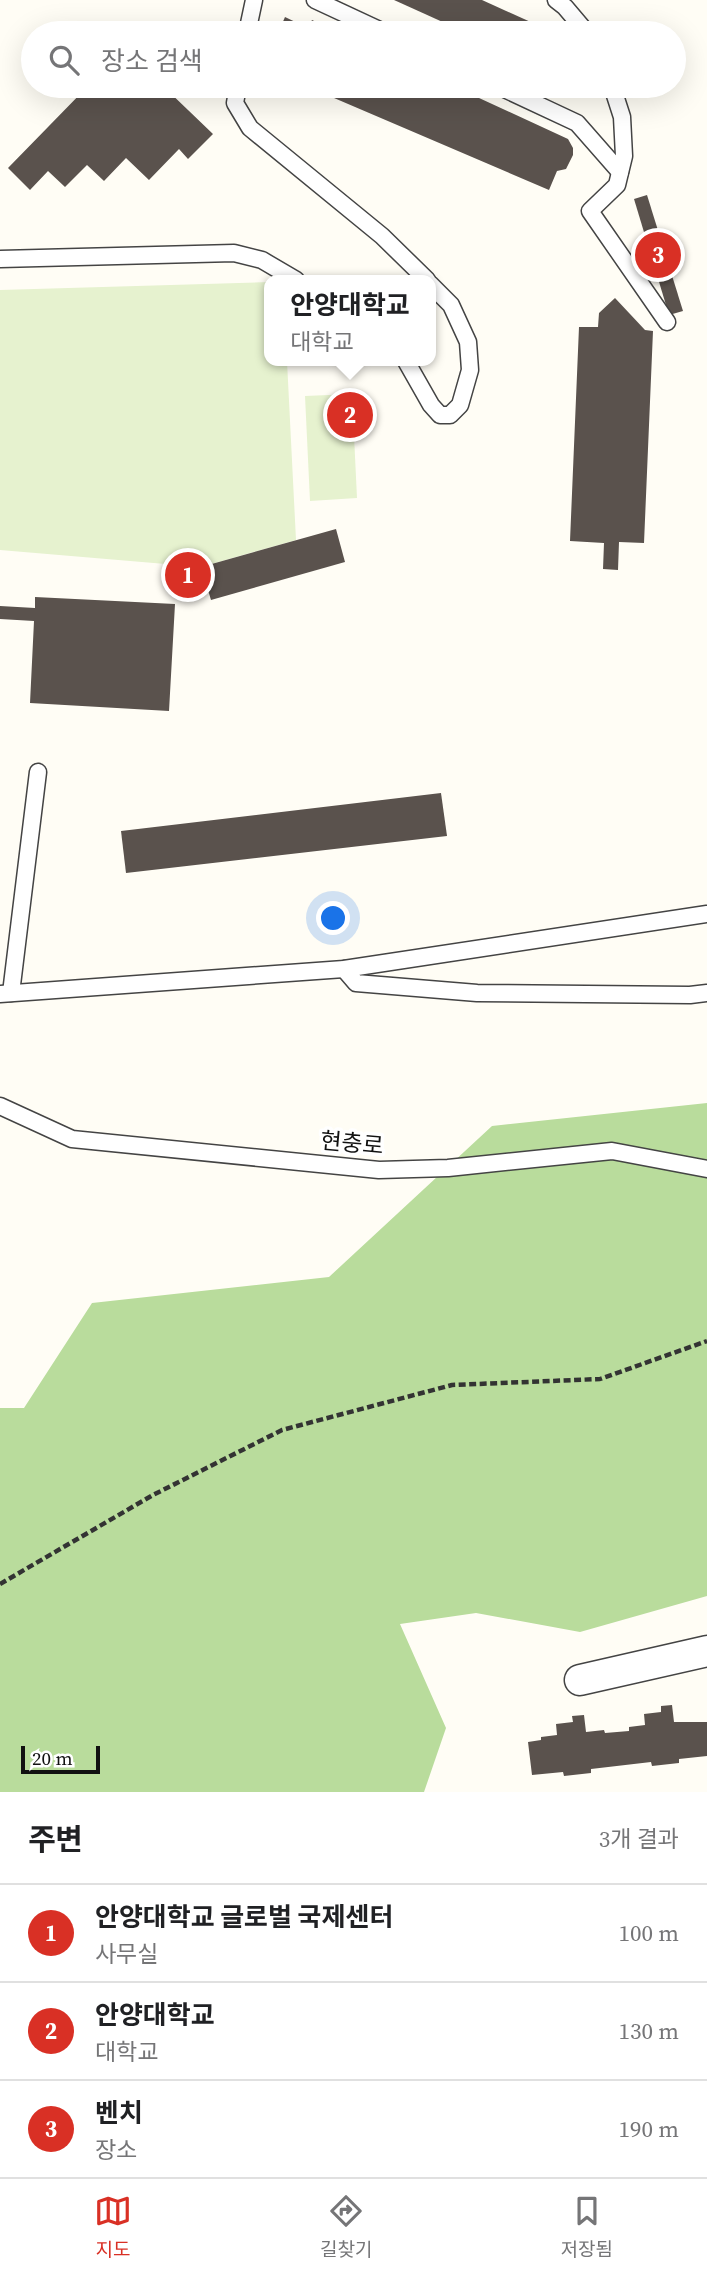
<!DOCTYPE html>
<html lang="ko">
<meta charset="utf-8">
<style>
body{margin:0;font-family:"Source Serif 4","Noto Sans KR",serif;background:#f2f2f2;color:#202124}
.scale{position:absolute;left:21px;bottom:18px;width:79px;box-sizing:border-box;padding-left:7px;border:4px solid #111;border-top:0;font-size:19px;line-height:24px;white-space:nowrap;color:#111;-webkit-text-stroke:5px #fff;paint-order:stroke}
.you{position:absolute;left:334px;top:919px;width:24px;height:24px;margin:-18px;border:5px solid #fff;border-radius:50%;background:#1a73e8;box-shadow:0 0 0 10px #1a73e833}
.badge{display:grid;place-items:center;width:46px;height:46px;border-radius:50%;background:#d93025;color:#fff;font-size:23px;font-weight:700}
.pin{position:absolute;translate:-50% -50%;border:4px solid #fff;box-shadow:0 2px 7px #0006}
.popup{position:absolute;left:264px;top:275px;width:172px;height:91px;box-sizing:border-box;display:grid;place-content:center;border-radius:14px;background:#fff;filter:drop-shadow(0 2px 5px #0005);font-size:23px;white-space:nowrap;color:#757577}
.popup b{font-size:26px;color:#202124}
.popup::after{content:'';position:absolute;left:50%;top:100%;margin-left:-14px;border:14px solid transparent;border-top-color:#fff}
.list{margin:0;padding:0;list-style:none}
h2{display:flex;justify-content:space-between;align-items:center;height:91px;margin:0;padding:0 28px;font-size:30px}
h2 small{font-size:23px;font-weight:400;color:#757577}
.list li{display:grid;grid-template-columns:46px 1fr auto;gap:21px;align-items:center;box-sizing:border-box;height:98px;padding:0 28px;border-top:2px solid #e0e0e0}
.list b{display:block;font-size:26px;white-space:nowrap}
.list p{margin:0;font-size:23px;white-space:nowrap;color:#757577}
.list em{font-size:23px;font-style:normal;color:#757577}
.icon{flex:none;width:38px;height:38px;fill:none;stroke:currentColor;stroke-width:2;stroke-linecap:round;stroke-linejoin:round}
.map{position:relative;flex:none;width:707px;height:1792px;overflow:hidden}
.search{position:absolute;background:#fff;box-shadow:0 7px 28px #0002;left:21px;right:21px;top:21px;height:77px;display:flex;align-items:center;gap:18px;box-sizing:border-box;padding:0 24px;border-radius:38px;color:#757577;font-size:26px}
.sheet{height:385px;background:#fff}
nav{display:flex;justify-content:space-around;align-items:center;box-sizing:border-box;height:98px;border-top:2px solid #e0e0e0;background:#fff;font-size:19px;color:#757577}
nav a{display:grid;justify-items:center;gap:4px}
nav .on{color:#d93025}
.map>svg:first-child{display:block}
.forest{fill:#b9dc9c}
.pitch{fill:#e6f2cf}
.building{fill:#5a524d}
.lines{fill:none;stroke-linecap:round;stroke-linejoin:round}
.service-casing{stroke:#444;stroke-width:19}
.minor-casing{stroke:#444;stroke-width:33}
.path{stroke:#333;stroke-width:4.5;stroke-dasharray:7 3.5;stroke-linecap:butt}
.service{stroke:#fff;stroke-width:16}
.minor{stroke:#fff;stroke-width:30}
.labels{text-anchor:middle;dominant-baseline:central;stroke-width:7;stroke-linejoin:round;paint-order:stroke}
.street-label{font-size:23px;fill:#111;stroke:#fff}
</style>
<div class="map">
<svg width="707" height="1792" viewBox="0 0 707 1792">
<rect width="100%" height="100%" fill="#fffdf5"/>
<!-- forest -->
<path class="forest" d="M707,1103v493l-127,36 -104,-19 -76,11 46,104 -22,64h-424v-384h24l68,-105 237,-26 163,-151z"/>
<!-- pitch -->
<g class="pitch">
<path d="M269,282l1,79h17l9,179 -95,27 -201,-17v-260z"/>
<path d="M352,394l5,104 -47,3 -5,-105z"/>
</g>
<!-- building -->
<g class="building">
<path d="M394,0h88l73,33h-88z"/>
<path d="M285,17l23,11 4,-8 28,13h-62z"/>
<path d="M146,26h15l14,7h-36z"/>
<path d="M88,86h75l50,48 -25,25 -9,-10 -30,31 -23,-22 -22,23 -17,-16 -22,22 -17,-16 -18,19 -22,-22z"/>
<path d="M306,86h147l115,53 5,9v7l-7,14 -9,2 -8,19z"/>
<path d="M647,195l36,116 -14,4 -35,-116z"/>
<path d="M615,298l30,32 8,1 -9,212 -25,-1 -1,28 -15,-1 1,-26 -34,-2 9,-214h19l1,-14z"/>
<path d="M336,529l9,33 -134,38 -10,-33z"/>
<path d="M35,597l140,7 -6,107 -139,-8 4,-82 -34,-2v-13l35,2z"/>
<path d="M441,793l6,43 -321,37 -5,-42z"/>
<path d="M672,1705l2,17h33v34l-28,3v4l-27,3 -1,-4 -60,7v4l-27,3 -1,-4 -31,3 -4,-33 13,-2v-3l16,-2 -1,-11 17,-2 -1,-6 12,-1 2,17 18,-2 1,3 24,-2v-4l16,-2 -1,-11 17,-2v-6z"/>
</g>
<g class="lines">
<!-- service casing -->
<g class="service-casing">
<g id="service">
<path d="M315,0l71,33"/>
<path d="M556,0l9,7 22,26"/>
<path d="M247,33l7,-33"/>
<path d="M238,86l-3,17 15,25 132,108 45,44"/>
<path d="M498,86l79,37 43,49"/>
<path d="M612,86l10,31 2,39 -7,29 -27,26 77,111"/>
<path d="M0,259l234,-6 28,7 34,20"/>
<path d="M406,361l25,44 9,10h10l10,-10 10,-35 -2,-28 -17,-37 -21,-21"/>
<path d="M344,969l12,14 121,10 213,2 17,-2"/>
<path d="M11,993l27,-221"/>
<path d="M0,994l344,-25 363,-55"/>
<path d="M0,1106l72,33 307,31 69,-2 164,-17 95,18"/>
</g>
</g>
<!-- minor casing -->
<g class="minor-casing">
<path id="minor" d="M580,1680l127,-29"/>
</g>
<!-- path -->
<path class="path" d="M0,1584l153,-89 129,-65 170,-45 148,-6 107,-38"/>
<!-- service -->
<use href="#service" class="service"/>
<!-- minor -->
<use href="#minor" class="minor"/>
</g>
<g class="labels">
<!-- street labels -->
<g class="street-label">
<text transform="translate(352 1143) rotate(5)">현충로</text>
</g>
</g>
</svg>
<div class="scale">20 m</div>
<div class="you"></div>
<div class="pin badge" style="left:188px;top:575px">1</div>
<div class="pin badge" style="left:350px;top:415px">2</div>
<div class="popup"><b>안양대학교</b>대학교</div>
<div class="pin badge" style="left:658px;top:255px">3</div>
<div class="search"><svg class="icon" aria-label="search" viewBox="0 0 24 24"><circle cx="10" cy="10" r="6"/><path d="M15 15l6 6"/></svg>장소 검색</div>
</div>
<section class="sheet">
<h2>주변<small>3개 결과</small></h2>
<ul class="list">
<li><span class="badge">1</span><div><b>안양대학교 글로벌 국제센터</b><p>사무실</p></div><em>100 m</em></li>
<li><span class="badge">2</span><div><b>안양대학교</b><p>대학교</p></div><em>130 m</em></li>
<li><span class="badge">3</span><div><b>벤치</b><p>장소</p></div><em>190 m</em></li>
</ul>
</section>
<nav>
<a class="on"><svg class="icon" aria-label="map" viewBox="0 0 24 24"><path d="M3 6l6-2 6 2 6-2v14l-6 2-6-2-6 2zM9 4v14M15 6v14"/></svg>지도</a>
<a><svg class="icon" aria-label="directions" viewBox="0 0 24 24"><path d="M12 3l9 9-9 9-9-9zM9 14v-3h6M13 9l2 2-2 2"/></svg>길찾기</a>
<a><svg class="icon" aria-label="saved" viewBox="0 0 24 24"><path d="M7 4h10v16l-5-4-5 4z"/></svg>저장됨</a>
</nav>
